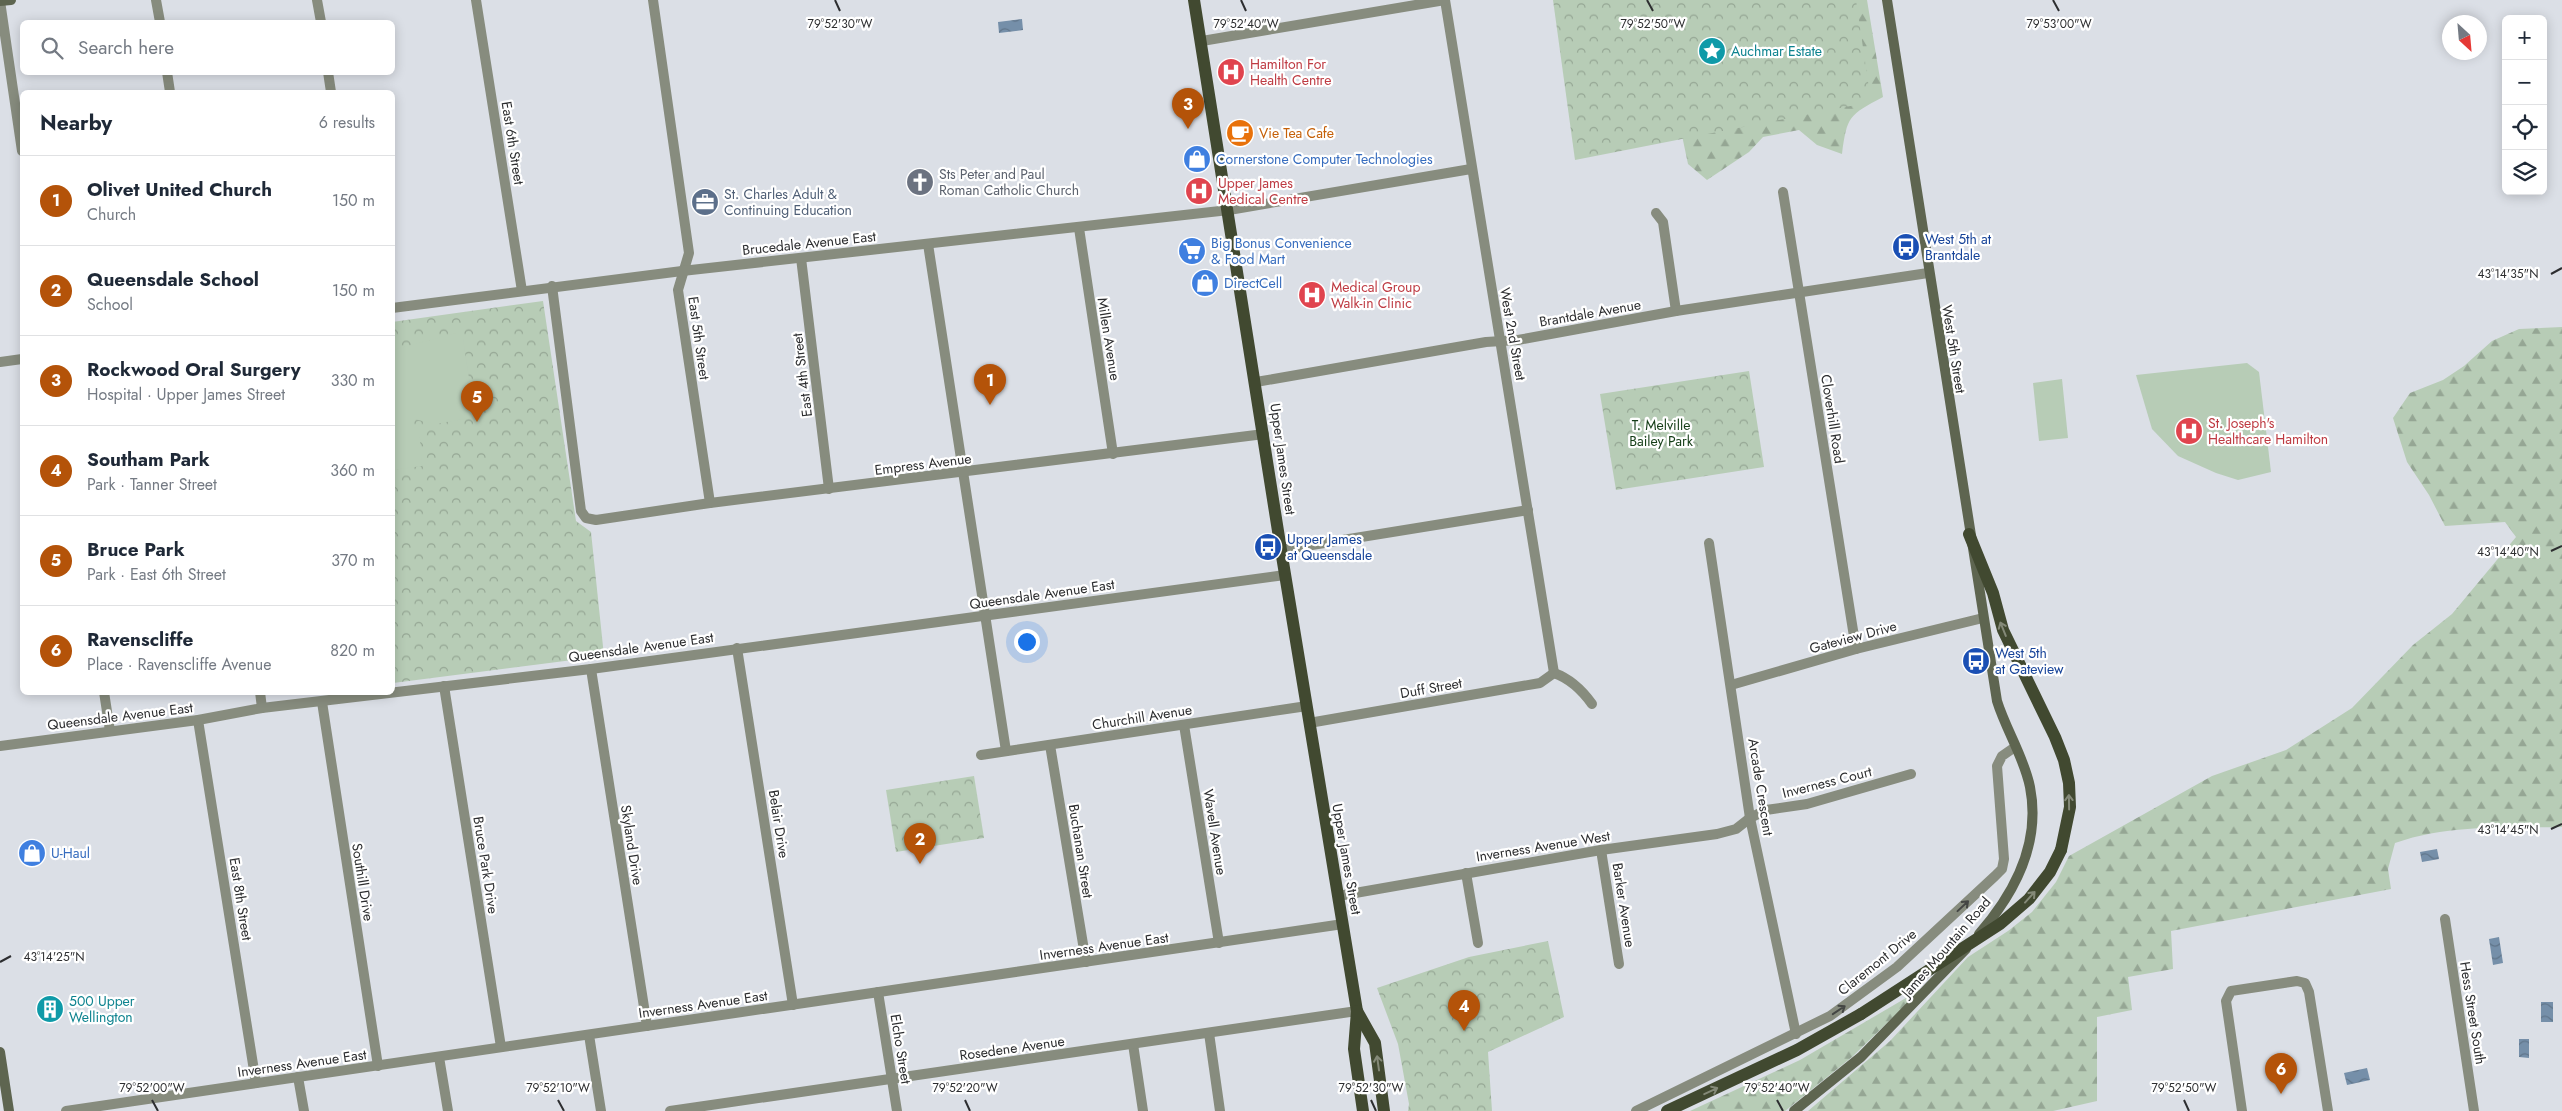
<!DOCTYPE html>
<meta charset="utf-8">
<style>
body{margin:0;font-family:Jost,sans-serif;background:#f2f2f3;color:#1f2937}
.controls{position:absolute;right:15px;top:15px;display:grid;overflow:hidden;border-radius:8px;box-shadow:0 2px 12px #0003}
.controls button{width:45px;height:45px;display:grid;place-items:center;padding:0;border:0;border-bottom:1px solid #e0e1e3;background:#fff;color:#1f2937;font:25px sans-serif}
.compass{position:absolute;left:2442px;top:15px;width:45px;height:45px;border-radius:50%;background:#fff;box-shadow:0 2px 12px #0003;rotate:154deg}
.you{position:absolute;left:1026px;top:641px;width:18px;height:18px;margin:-12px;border:4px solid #fff;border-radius:50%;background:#1a73e8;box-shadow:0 0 0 8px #1a73e833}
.badge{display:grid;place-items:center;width:32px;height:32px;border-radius:50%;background:#b45309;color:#fff;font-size:16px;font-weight:700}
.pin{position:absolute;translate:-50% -41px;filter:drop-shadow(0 1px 2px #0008)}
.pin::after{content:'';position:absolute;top:26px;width:18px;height:15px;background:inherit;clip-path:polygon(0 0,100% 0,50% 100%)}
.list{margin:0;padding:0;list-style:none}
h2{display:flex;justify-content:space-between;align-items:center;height:65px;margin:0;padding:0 20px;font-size:21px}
h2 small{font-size:16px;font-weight:400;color:#747a83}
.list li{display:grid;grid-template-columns:32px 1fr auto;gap:15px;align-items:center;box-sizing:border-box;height:90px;padding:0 20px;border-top:1px solid #e0e1e3}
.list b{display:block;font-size:19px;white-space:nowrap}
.list p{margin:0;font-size:16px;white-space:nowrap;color:#747a83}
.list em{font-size:16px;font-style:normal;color:#747a83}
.icon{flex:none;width:28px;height:28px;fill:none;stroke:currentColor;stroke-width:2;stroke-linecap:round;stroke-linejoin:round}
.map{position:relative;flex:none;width:2562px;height:1111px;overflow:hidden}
.search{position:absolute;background:#fff;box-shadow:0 2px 12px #0003;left:20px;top:20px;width:375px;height:55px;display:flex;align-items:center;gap:12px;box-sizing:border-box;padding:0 18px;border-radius:8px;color:#747a83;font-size:19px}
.panel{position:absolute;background:#fff;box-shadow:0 2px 12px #0003;left:20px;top:90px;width:375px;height:605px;border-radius:8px}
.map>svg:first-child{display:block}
.forest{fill:url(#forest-firs)}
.park{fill:url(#park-crowns)}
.pitch{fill:#b7ccb6}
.water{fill:url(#water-waves)}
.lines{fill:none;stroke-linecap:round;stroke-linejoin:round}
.street{stroke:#878c7e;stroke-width:10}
.secondary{stroke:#5e6550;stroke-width:10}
.primary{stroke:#414930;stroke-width:12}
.primary-bridge{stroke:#414930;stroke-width:12}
.oneway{stroke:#848978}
.oneway2{stroke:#444644}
.ticks{fill:none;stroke:#2d2e30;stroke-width:2}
.labels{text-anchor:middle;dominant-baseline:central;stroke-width:4.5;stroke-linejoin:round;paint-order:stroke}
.culture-label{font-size:14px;fill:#0d838f;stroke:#fff;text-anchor:start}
.health-label{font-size:14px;fill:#be3a42;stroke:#fff;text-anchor:start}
.food-label{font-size:14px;fill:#c56008;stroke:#fff;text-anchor:start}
.street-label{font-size:14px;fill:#2d2e30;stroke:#fff}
.shop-label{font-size:14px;fill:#366cbe;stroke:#fff;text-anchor:start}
.worship-label{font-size:14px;fill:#5b616d;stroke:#fff;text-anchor:start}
.service-label{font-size:14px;fill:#4e5e75;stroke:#fff;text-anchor:start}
.transit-label{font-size:14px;fill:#164399;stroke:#fff;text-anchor:start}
.park-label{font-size:14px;fill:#143d17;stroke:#fff}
.ticks-label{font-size:12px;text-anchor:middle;fill:#2d2e30;stroke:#fff;stroke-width:4.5;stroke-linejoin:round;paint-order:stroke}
</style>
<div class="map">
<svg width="2562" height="1111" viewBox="0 0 2562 1111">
<defs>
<pattern id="forest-firs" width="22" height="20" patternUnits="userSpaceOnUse" patternTransform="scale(1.25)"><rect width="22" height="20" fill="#b7ccb6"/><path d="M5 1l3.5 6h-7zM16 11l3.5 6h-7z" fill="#95a694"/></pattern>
<pattern id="park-crowns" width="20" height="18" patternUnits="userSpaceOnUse" patternTransform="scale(1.25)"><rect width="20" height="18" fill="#b7ccb6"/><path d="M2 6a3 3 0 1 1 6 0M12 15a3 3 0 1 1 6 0" fill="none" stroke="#95a694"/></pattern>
<pattern id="water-waves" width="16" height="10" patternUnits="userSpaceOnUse" patternTransform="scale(1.25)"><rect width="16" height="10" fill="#758fa9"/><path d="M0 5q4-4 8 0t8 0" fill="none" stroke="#60758a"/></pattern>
</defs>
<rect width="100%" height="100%" fill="#dbdfe6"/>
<!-- forest -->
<g class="forest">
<path d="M1824,0h43l16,97c-34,18 -36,19 -41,57l-25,-9 -18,-15 -36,7 -14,15 -42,28 -19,-16 -8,-38z"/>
<path d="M2562,327v500c-55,1 -114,-3 -167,16l-7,26 3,20 -220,42 2,38 -45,8 4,33 -35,7v84l-44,10h-245l82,-70 78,-84 40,-26 24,-19 24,-30 13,-26 143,-80 74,-26 66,-42 61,-63 39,-31 64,-77 -11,-15 -60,4 -16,-31 -22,-33 -14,-44 17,-25 33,-13 21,-14 28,-25 27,-12z"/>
<path d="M1923,988l-71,69 -67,54h-95l110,-51z"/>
</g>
<!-- park -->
<g class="park">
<path d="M1553,0h303l15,102 -296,58z"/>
<path d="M543,301l33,220 15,11 13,124 -211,27 -1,-361z"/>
<path d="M1749,371l15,96 -148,23 -16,-96z"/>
<path d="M974,776l10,62 -88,14 -10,-62z"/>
<path d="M1548,941l16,76 -76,35 4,59h-84l1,-7 -11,-60 -21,-56 92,-31z"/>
</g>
<!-- pitch -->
<g class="pitch">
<path d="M456,333l7,6 12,78 -40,7 -25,-6 10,21 2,27 -29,4v-120z"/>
<path d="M2247,363l12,9 12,100 -33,8 -22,-7 -38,-17 -26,-27 -16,-54z"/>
<path d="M2062,379l6,59 -29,3 -6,-58z"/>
</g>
<!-- water -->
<g class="water">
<path d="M1022,19l1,11 -24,3 -1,-11z"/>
<path d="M2437,849l2,10 -17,3 -2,-10z"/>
<path d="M2499,937l4,26 -10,2 -4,-26z"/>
<rect x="2541" y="1002" width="12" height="20"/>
<path d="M2519,1039h10v19l-10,-1z"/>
<path d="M2367,1068l3,12 -23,5 -3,-12z"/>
</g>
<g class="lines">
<!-- street -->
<g class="street">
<path d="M156,0l4,22"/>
<path d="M317,0l4,22"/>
<path d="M476,0l46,291"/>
<path d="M653,0l36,253 -11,37 32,213"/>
<path d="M1445,0l109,673"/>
<path d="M0,1l22,150"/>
<path d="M1202,41l243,-41"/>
<path d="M167,72l3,20"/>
<path d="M328,72l3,20"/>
<path d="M1783,192l73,457"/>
<path d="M1656,213l7,9 13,89"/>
<path d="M1079,228l34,226"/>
<path d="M928,244l78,507"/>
<path d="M801,258l28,231"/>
<path d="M552,286l29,225 5,7 10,2 114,-17 554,-69"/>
<path d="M392,308l290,-37 547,-61 242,-41"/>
<path d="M0,362l22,-3"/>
<path d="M1256,382l230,-40 32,-2 158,-29 252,-38"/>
<path d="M1709,543l41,275 46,216"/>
<path d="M1281,550l247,-40"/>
<path d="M737,648l56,357"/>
<path d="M591,669l56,357"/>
<path d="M1554,673c17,6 28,17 38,31"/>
<path d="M1731,685l125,-36 127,-31"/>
<path d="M444,686l57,361"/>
<path d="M104,692l6,39"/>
<path d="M260,692l2,16"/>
<path d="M322,702l56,364"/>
<path d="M198,720l58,363"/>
<path d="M1309,723l231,-40 14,-10"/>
<path d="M1184,725l35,218"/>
<path d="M1050,745l36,217"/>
<path d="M0,746l198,-26 64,-12 329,-39 694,-94"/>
<path d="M981,755l326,-49"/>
<path d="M1601,850l18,114"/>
<path d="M1466,873l12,70"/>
<path d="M1338,896l263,-46 116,-16 19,-5 14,-11 16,-8 41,-6 104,-30"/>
<path d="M2445,919l29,192"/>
<path d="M878,992l19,119"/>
<path d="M1209,1033l11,78"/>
<path d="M589,1035l12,76"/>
<path d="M1133,1044l10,67"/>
<path d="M439,1057l9,54"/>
<path d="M298,1077l6,34"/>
<path d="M66,1111l1277,-187"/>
<path d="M670,1111l687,-100"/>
<path d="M1636,1111l194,-95 67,-49 98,-91 7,-7 2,-10 -7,-93 5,-10 13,-9"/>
<path d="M2242,1111l-16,-110 5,-10 66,-10 8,2 4,9 19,119"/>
</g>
<!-- secondary -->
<g class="secondary">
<path d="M1887,0l110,701c9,29 27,56 33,86 11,56 -16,107 -51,147"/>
<path d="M0,1l11,-1"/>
<path d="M0,1052l9,59"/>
<path d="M1794,1111l67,-54 105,-108"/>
</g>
<!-- primary -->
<g class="primary">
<path d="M1194,0l87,550 76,461 -3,38 9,62"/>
<path d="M1969,534l24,59 10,37 52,107 9,23 5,23 1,24 -9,43"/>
<path d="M1357,1011l18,32 9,68"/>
<path d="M1667,1111l130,-61 64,-36"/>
</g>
<!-- primary-bridge -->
<path class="primary-bridge" d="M1861,1014l139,-90 29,-25 21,-27 11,-22"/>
</g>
<!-- one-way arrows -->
<defs><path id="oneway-shaft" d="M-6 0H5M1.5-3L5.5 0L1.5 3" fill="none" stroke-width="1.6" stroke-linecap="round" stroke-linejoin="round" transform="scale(1.25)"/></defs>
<g class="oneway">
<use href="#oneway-shaft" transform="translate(2003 629) rotate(-112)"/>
<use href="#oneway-shaft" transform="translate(2069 802) rotate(-91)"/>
<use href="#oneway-shaft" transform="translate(2030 897) rotate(-48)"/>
<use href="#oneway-shaft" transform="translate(1378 1063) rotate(-98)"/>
<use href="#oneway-shaft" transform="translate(1711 1091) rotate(-25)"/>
</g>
<g class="oneway2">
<use href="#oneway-shaft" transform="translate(1963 906) rotate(-43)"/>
<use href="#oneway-shaft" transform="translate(1839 1010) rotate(-34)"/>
</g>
<!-- ticks -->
<path class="ticks" d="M835,0l5,11M1241,0l5,11M1647,0l6,11M2053,0l6,11M2551,274l11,-6M2551,551l11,-5M2551,829l11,-5M0,962l11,-6M152,1100l6,11M558,1100l6,11M965,1100l5,11M1371,1100l5,11M1777,1100l6,11M2184,1100l5,11"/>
<!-- icons -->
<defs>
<g id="sight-disc" transform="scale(1.4375)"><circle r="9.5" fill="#0f9aa8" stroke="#fff"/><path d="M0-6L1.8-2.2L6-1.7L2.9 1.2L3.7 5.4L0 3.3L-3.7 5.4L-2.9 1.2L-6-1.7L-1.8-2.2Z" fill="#fff"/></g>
<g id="hospital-disc" transform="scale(1.4375)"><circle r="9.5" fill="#e0444e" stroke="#fff"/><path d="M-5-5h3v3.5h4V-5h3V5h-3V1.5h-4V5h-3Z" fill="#fff"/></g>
<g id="cafe-disc" transform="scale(1.4375)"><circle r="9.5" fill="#e8710a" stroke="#fff"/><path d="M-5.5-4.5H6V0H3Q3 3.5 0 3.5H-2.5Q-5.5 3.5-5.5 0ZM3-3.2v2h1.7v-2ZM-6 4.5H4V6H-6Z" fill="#fff"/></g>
<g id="shop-disc" transform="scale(1.4375)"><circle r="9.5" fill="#3f7fe0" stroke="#fff"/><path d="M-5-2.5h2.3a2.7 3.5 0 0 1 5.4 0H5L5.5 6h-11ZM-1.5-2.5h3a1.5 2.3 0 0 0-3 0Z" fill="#fff"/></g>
<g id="church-disc" transform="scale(1.4375)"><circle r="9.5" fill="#6b7280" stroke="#fff"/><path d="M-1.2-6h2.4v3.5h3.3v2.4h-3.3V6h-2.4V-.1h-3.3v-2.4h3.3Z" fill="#fff"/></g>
<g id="office-disc" transform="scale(1.4375)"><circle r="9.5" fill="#5c6f8a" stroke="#fff"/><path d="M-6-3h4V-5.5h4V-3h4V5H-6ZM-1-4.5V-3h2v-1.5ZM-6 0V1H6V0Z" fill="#fff"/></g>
<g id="bus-disc" transform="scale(1.4375)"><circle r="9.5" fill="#1a4fb4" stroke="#fff"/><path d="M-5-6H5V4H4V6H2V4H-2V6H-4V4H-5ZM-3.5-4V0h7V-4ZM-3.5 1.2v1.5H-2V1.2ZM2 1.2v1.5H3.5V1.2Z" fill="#fff"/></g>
<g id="supermarket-disc" transform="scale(1.4375)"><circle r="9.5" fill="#3f7fe0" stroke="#fff"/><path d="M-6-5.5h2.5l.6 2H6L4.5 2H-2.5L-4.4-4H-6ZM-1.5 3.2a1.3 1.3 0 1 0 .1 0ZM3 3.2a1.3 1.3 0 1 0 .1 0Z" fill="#fff"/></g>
<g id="building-disc" transform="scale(1.4375)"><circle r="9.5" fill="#0f9aa8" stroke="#fff"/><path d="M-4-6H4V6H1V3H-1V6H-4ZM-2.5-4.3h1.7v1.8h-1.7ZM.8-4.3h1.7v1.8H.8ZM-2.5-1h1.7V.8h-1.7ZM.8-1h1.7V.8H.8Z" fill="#fff"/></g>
</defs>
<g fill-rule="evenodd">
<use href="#sight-disc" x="1712" y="51"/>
<use href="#hospital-disc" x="1231" y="72"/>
<use href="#cafe-disc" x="1240" y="133"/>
<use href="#shop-disc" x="1197" y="159"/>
<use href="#church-disc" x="920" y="182"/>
<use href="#hospital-disc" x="1199" y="191"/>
<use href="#office-disc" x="705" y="202"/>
<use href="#bus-disc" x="1906" y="247"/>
<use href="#supermarket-disc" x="1192" y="251"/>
<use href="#shop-disc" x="1205" y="283"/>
<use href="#hospital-disc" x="1312" y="295"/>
<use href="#hospital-disc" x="2189" y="431"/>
<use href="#bus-disc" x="1268" y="547"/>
<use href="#bus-disc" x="1976" y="661"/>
<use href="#shop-disc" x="32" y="853"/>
<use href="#building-disc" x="50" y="1009"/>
</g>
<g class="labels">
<!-- culture labels -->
<g class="culture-label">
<text x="1731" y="51">Auchmar Estate</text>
<text x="69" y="1001">500 Upper<tspan x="69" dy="16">Wellington</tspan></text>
</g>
<!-- health labels -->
<g class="health-label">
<text x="1250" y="64">Hamilton For<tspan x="1250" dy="16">Health Centre</tspan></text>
<text x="1218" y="183">Upper James<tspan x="1218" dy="16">Medical Centre</tspan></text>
<text x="1331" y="287">Medical Group<tspan x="1331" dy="16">Walk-in Clinic</tspan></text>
<text x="2208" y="423">St. Joseph's<tspan x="2208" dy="16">Healthcare Hamilton</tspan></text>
</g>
<!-- food labels -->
<g class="food-label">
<text x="1259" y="133">Vie Tea Cafe</text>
</g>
<!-- street labels -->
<g class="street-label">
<text transform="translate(513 143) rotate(81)">East 6th Street</text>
<text transform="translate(809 243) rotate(-6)">Brucedale Avenue East</text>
<text transform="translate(1590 313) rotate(-10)">Brantdale Avenue</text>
<text transform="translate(1513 334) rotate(80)">West 2nd Street</text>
<text transform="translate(699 338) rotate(82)">East 5th Street</text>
<text transform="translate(1109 339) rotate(81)">Millen Avenue</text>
<text transform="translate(1954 349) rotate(81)">West 5th Street</text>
<text transform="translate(802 375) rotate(-97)">East 4th Street</text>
<text transform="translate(1833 419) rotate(81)">Cloverhill Road</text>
<text transform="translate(1283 459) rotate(82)">Upper James Street</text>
<text transform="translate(923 464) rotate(-7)">Empress Avenue</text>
<text transform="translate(1042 594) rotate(-8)">Queensdale Avenue East</text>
<text transform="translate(1853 637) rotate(-15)">Gateview Drive</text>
<text transform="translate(641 647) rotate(-8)">Queensdale Avenue East</text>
<text transform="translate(1431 688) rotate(-10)">Duff Street</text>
<text transform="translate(120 716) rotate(-7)">Queensdale Avenue East</text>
<text transform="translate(1142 717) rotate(-9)">Churchill Avenue</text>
<text transform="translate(1827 782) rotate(-14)">Inverness Court</text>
<text transform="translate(1761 787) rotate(81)">Arcade Crescent</text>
<text transform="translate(779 824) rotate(81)">Belair Drive</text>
<text transform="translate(1215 832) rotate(81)">Wavell Avenue</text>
<text transform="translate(632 845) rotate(81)">Skyland Drive</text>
<text transform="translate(1543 846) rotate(-9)">Inverness Avenue West</text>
<text transform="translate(1081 851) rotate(81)">Buchanan Street</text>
<text transform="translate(1347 859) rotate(80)">Upper James Street</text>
<text transform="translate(486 865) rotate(81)">Bruce Park Drive</text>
<text transform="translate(363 882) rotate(81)">Southill Drive</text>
<text transform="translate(241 899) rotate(81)">East 8th Street</text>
<text transform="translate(1624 905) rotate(81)">Barker Avenue</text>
<text transform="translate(1104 946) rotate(-8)">Inverness Avenue East</text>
<text transform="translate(1946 947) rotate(-49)">James Mountain Road</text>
<text transform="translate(1877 962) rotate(-39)">Claremont Drive</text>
<text transform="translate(703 1004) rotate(-8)">Inverness Avenue East</text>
<text transform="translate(2473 1013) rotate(81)">Hess Street South</text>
<text transform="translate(1012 1048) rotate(-8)">Rosedene Avenue</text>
<text transform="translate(901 1049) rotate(81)">Elcho Street</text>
<text transform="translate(302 1063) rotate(-8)">Inverness Avenue East</text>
</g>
<!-- shop labels -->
<g class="shop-label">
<text x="1216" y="159">Cornerstone Computer Technologies</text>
<text x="1211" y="243">Big Bonus Convenience<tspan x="1211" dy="16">&amp; Food Mart</tspan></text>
<text x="1224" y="283">DirectCell</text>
<text x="51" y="853">U-Haul</text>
</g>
<!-- worship labels -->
<g class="worship-label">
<text x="939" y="174">Sts Peter and Paul<tspan x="939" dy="16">Roman Catholic Church</tspan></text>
</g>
<!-- service labels -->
<g class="service-label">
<text x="724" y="194">St. Charles Adult &amp;<tspan x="724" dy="16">Continuing Education</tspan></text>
</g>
<!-- transit labels -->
<g class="transit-label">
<text x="1925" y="239">West 5th at<tspan x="1925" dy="16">Brantdale</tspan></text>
<text x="1287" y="539">Upper James<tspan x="1287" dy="16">at Queensdale</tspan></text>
<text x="1995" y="653">West 5th<tspan x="1995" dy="16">at Gateview</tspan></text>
</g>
<!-- park labels -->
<g class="park-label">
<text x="1661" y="425">T. Melville<tspan x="1661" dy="16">Bailey Park</tspan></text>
</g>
</g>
<g class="ticks-label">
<text x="840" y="28">79°52'30"W</text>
<text x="1246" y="28">79°52'40"W</text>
<text x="1653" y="28">79°52'50"W</text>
<text x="2059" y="28">79°53'00"W</text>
<text x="2508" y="278">43°14'35"N</text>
<text x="2508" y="556">43°14'40"N</text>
<text x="2508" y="834">43°14'45"N</text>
<text x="54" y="961">43°14'25"N</text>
<text x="152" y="1092">79°52'00"W</text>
<text x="558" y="1092">79°52'10"W</text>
<text x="965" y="1092">79°52'20"W</text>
<text x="1371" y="1092">79°52'30"W</text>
<text x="1777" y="1092">79°52'40"W</text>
<text x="2184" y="1092">79°52'50"W</text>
</g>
</svg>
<div class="controls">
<button>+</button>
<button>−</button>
<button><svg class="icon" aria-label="locate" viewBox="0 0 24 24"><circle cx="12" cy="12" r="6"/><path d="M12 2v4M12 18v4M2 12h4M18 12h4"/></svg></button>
<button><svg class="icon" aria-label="layers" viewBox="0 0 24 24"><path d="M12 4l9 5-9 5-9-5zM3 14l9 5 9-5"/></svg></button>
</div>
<svg class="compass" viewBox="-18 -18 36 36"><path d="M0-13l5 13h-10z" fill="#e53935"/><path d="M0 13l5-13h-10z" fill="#747a83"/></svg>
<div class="you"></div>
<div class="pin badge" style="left:990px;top:405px">1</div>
<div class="pin badge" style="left:920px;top:864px">2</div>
<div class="pin badge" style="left:1188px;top:129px">3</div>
<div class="pin badge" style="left:1464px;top:1031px">4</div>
<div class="pin badge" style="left:477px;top:422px">5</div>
<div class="pin badge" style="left:2281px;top:1094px">6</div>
<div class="search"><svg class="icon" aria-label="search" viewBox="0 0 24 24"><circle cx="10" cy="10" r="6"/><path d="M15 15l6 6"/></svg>Search here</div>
<section class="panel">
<h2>Nearby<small>6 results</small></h2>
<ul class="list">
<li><span class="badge">1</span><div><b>Olivet United Church</b><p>Church</p></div><em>150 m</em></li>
<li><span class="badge">2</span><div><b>Queensdale School</b><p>School</p></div><em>150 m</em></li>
<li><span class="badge">3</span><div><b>Rockwood Oral Surgery</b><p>Hospital · Upper James Street</p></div><em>330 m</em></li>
<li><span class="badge">4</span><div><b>Southam Park</b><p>Park · Tanner Street</p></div><em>360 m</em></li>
<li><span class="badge">5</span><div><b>Bruce Park</b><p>Park · East 6th Street</p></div><em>370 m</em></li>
<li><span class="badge">6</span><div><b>Ravenscliffe</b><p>Place · Ravenscliffe Avenue</p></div><em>820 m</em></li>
</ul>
</section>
</div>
